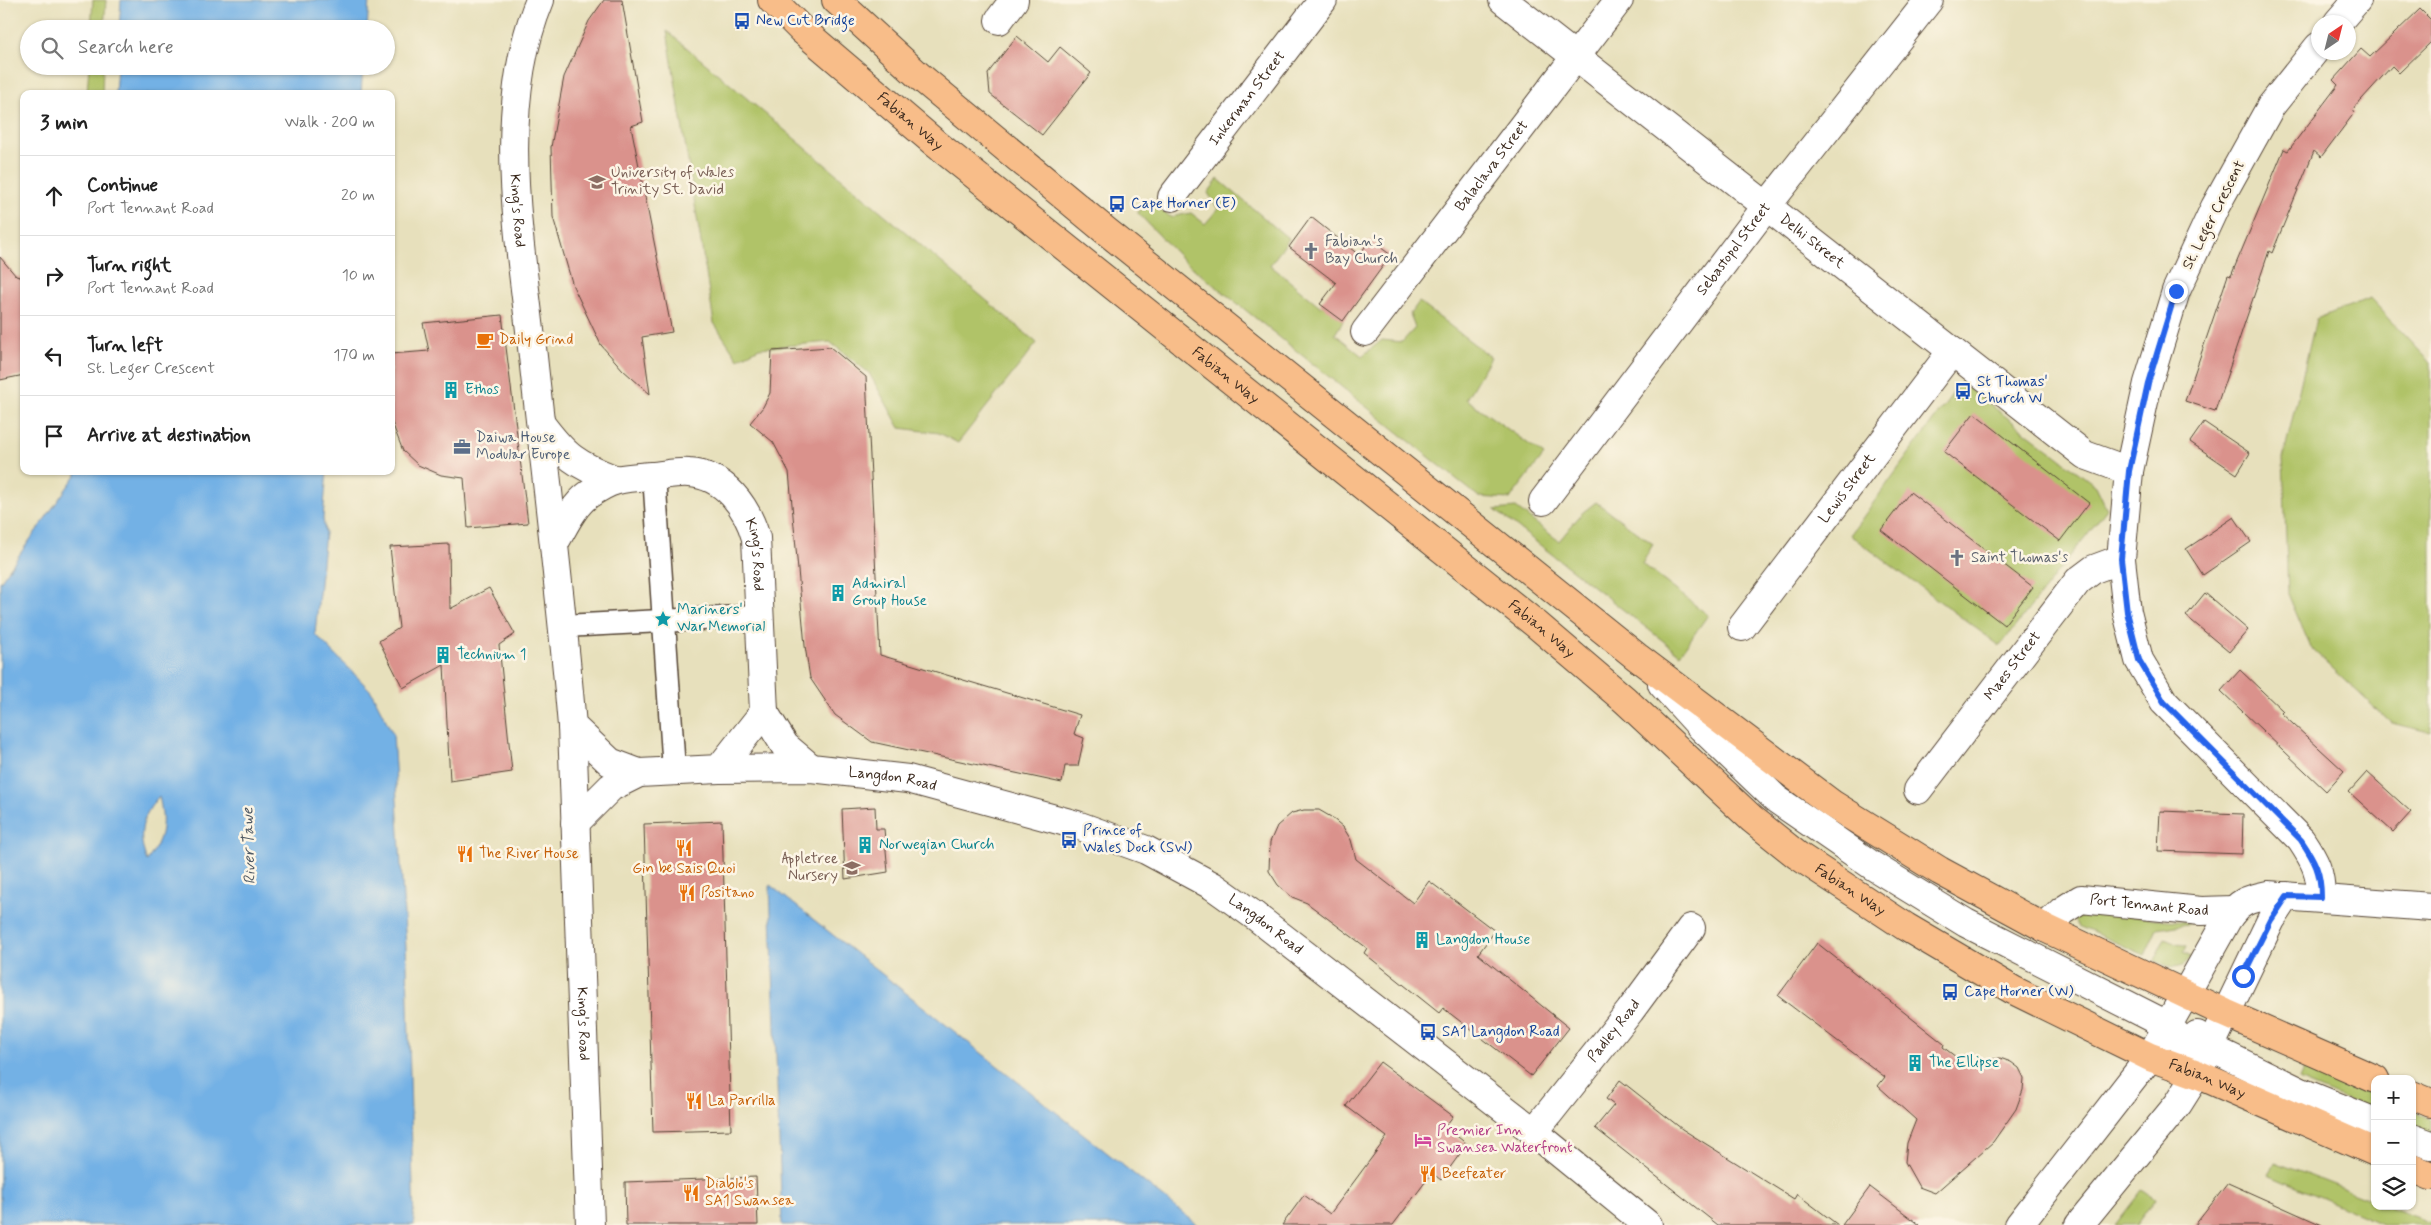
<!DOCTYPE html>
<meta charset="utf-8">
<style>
body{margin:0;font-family:Mynerve,sans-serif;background:#f6f6f6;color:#222}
.controls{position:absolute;right:15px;bottom:15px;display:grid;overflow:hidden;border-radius:10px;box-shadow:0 1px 4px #0004}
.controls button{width:45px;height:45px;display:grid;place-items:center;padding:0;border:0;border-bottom:1px solid #e0e0e0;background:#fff;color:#222;font:25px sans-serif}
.compass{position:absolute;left:2311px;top:15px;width:45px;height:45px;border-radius:50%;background:#fff;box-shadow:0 1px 4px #0004;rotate:35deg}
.stop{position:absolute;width:15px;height:15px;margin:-11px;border:4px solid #2563eb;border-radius:50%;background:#fff}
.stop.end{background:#2563eb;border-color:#fff;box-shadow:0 1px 5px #0008}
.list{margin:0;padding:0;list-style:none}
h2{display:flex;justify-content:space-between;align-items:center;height:65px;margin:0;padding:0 20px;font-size:21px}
h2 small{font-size:16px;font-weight:400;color:#767676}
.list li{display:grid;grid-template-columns:32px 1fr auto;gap:15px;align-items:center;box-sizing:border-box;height:80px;padding:0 20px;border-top:1px solid #e0e0e0}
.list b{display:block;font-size:19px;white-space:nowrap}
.list p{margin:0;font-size:16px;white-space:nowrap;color:#767676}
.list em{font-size:16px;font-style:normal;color:#767676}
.icon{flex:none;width:28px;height:28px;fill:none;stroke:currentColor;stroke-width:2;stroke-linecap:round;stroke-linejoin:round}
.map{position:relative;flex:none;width:2431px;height:1225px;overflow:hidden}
.search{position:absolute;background:#fff;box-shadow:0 1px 4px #0004;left:20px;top:20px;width:375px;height:55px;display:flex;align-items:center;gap:12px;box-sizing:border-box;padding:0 18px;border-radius:28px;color:#767676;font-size:19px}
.panel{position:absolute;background:#fff;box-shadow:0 1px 4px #0004;left:20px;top:90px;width:375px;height:385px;border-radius:10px}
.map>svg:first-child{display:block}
.green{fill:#b0c367;stroke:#767642}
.water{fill:#73b1e5;stroke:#576e82;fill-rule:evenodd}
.building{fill:#da928c}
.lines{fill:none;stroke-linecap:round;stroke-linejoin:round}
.pedestrian-casing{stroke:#554536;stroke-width:25}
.minor-casing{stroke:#554536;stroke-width:30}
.tertiary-casing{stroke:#554536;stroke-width:30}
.trunk-casing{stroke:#554536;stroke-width:30}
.pedestrian{stroke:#fff;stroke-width:22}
.minor{stroke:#fff;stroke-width:28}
.tertiary{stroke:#fff;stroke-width:28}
.trunk{stroke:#f8bd89;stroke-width:28}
.route{stroke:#2563eb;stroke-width:6}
.labels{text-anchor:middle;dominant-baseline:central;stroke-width:5;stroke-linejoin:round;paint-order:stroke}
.transit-label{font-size:15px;fill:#164399;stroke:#fcf5e5;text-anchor:start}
.street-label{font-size:15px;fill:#3b2a1e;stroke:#fcf5e5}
.education-label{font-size:15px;fill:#785e54;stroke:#fcf5e5;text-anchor:start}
.worship-label{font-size:15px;fill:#5b616d;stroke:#fcf5e5;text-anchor:start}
.food-label{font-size:15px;fill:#c56008;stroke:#fcf5e5;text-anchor:start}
.culture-label{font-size:15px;fill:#0d838f;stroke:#fcf5e5;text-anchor:start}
.service-label{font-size:15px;fill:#4e5e75;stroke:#fcf5e5;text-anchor:start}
.hotel-label{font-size:15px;fill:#b23c85;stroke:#fcf5e5;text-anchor:start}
.water-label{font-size:16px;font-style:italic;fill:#4f5964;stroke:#fcf5e5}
</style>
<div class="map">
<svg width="2431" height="1225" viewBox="0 0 2431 1225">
<rect width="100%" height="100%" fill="#fcf5e5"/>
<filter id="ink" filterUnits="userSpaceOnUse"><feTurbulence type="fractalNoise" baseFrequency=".02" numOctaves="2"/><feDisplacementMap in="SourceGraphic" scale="10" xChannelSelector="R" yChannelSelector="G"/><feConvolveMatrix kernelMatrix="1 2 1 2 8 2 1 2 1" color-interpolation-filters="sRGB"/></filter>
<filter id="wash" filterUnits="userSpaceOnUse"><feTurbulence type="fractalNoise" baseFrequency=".0096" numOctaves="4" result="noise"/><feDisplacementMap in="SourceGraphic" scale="20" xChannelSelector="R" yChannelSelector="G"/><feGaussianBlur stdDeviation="1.12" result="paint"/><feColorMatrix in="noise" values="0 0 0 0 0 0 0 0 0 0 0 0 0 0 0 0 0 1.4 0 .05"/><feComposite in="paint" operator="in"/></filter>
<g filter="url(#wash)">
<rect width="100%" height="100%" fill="#e7e0bc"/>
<!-- green -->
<g class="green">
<path d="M93,0h13l-2,29h-13z"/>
<path d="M667,31l370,312 -79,100 -19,-10 -39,-5 -31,-55 -39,-31 -71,6 -21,11 -24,-36z"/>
<path d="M89,66h14l-1,28h-15z"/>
<path d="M1218,179l71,60 -19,26 51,42 5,-4 17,18 -8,13 27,22 20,-16 20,2 13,-14 -5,-14 9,-12 72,55 -25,42 78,56 -34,44 -31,-2 -296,-237 -46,-48 14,-8 20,13 20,-4 14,11 13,-15 -10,-16z"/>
<path d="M2370,298l61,65v369l-40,-9 -80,-75 -23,-54 -5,-136 33,-139z"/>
<path d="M1961,382l135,104 11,23 -107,137 -150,-111z"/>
<path d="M1596,502l57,42 -11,20 66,51 -28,39 -185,-144 21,-2 43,33 23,-28z"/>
<path d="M2079,910l115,13 -37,6 -12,26 -67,-29 -4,-6z"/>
<path d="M2165,938l21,9 -3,6 8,4c-11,15 -23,10 -37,3z"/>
<path d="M2307,1062l68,31v19l-76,-32z"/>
<path d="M2412,1110l19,9v17l-19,-8z"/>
<path d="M2275,1162l100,39v5h13l43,17v2h-47l-115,-50z"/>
<path d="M2142,1190l13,9 -19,26h-21z"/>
</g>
<!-- water -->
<g class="water">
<path d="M121,0h248l-2,29h-248z"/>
<path d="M117,66h246l-2,28h-246z"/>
<path d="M76,471h251l-4,47 2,15 -10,101 56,57 22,43 14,230 7,261h-414v-643l76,-107zM159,796c6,28 5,41 -12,65 -10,-26 -6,-44 12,-65z"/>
<path d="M770,885l428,340h-416z"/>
</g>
<g id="blocks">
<!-- building -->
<g class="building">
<path d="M604,0h18l21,122 -12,4 41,206 -30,5 8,57 -27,-24 -22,-25 -28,-59 -20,-69 -2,-70 13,-70 25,-56z"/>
<path d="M2420,9l11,11v22l-32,31 -7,-7 -40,44 3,2 -34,45 -7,-6 -42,102 -3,-2 -54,160 -30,-10 43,-126 3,1 53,-127 4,2 50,-66 -5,-5 28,-31 9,8z"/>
<path d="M1017,36l31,26 12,-15 31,26 -49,62 -52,-41 -2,-21z"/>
<path d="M1311,217l48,38 11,-15 21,15 -48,66 -23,-17 16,-21 -47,-36z"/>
<path d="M0,257l16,19 8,2v97l-24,5z"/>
<path d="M502,315l26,208 -60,5 -4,-50 -23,-3 -23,-10 -15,-14 -12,-31v-66l38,-3 -6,-28z"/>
<path d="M830,347l36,30 14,278 200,60 -6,19 10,4 -6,28h-13l-3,17 -190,-41 -37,-27 -25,-37 -5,-32 -16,-174 -16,-30 -23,-19 13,-16 7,-14 2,-42z"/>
<path d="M1974,413l115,90 -29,38 -116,-89z"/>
<path d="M2204,422l46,31 -13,21 -47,-32z"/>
<path d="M1910,492l123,95 -29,38 -123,-95z"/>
<path d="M2234,517l17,25 -48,33 -17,-26z"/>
<path d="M449,544l1,65 39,-21 26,46 -16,11 13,127 -62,9 -6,-116 -41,23 -24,-47 20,-13 -9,-81z"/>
<path d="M2205,593l43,37 -19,22 -43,-36z"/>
<path d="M2240,670l43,41 -2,2 63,58 -18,20 -105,-100z"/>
<path d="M2367,772l44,40 -18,20 -44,-40z"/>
<path d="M875,807l1,22h8l4,43 -43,7 -3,-70z"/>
<path d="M1304,810h15l12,7 12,10 8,13 5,19 57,44 16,-22 66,50 -17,23 91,74 -38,48 -88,-68 -4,5 -75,-60 3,-5 -60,-45 -15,-6 -14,-12 -9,-14 1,-29 7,-16 15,-13z"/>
<path d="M2160,811l83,3 -1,40 -84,-3z"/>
<path d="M722,821l9,309 -78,2 -9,-308z"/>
<path d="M1817,943l127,101 -1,3 26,20 17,-7 14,-2 11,4 8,6 5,10 -1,12 -7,19 -23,33 -58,51 -16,-6 -14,-25 2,-19 9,-23 -38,-34 7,-9 -107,-81z"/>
<path d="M1380,1062l73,54 -8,11 22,17 -26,36 -9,-7 -39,52h-111l22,-30 26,19 57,-77 -41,-31z"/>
<path d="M1620,1080l62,49 112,70 3,-5 41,31h-120l-123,-97 19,-23 -8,-6z"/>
<path d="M756,1177l2,48h-132l-1,-43z"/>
<path d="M2228,1183l94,42h-127z"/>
<path d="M1870,1187l50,38h-78z"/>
</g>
</g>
</g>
<g filter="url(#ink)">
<use href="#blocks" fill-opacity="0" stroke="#554536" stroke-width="1"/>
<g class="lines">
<!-- pedestrian casing -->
<g class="pedestrian-casing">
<g id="pedestrian">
<path d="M654,475l20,295"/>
<path d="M564,626l195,-10"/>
</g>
</g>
<!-- minor casing -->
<g class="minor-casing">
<g id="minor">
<path id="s1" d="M1503,0l582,455 44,16"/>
<path d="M999,20l15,-20"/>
<path d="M2338,22l19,-22"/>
<path d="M2318,47l-47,59 -56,101 -39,84 -28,92 -19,88 -8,88 6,53 12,48 25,42 137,138c14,21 20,32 20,57"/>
<path id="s2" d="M1172,197l151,-197"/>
<path id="s3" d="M1365,332l254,-332"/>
<path id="s4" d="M1543,501l223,-294 163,-207"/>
<path id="s5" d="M1742,627l210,-276"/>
<path id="s6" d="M572,726l18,499"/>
<path id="s7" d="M1918,790l160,-209 16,-12 27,-10"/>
<path d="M575,823l36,-36 28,-14"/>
<path id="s8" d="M1534,1132l96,-121 61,-83"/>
</g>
</g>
<!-- tertiary casing -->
<g class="tertiary-casing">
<g id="tertiary">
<path id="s9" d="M540,0c-47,113 -18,248 -6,366 13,120 28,240 38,360l38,36 29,11 80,-4 92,-1 97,11 169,46 69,25 67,36 42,30 274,212 119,97"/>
<path d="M541,424c24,32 35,41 73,55"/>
<path id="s10" d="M555,542c9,-15 18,-36 33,-47 24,-17 34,-17 63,-19 13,-1 26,-4 38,-3 36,2 58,34 67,65l8,174 -45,57"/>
<path d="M1662,684l40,44 74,71 97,67 93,57 201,102c16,15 25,27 30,49"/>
<path d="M764,712l21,34 26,22"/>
<path id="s11" d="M2045,928l17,-17 19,-12 120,12 32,-1"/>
<path d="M2197,1035l12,12 92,45 74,30"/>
<path d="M2412,1138l19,7"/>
<path d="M2019,1225l131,-168 77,-137c11,-18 21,-21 41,-25l163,12"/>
<path d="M2079,1225l99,-121 19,-30 74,-154 16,-24"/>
</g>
</g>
<!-- trunk casing -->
<g class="trunk-casing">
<g id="trunk">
<path id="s12" d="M772,0l29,29 134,114 602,482 88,75 127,119 45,36 109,72 107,63 137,67 47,17 178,78"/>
<path d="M836,0l82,75 188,156 531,426 195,147 108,67 105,57 180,85 150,66"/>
<path d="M2412,1095l19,8"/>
<path d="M2412,1168l19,8"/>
</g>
</g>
<!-- pedestrian -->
<use href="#pedestrian" class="pedestrian"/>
<!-- minor -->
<use href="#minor" class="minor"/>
<!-- tertiary -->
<use href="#tertiary" class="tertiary"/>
<!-- trunk -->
<use href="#trunk" class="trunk"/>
</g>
</g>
<g class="lines" filter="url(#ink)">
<!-- route -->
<path class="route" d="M2176,291l-28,92 -19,88 -8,88 6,53 12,48 25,42 137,138c14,21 20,32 20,57l-34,-1 -16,24 -28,56"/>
</g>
<!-- icons -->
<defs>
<g id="bus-bare" transform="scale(1.35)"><path d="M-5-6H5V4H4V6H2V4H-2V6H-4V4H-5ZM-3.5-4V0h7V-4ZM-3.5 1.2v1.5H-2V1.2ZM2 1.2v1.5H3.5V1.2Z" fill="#1a4fb4" stroke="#fcf5e5" stroke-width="2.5" paint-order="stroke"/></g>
<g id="university-bare" transform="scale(1.35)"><path d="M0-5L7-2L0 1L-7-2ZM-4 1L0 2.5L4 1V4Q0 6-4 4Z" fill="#8d6e63" stroke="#fcf5e5" stroke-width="2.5" paint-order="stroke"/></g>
<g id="church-bare" transform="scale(1.35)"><path d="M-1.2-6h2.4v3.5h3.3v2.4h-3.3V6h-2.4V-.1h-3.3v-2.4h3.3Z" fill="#6b7280" stroke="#fcf5e5" stroke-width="2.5" paint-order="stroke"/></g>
<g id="cafe-bare" transform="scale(1.35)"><path d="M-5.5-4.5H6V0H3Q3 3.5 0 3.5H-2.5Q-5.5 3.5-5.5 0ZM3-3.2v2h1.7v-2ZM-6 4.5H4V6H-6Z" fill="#e8710a" stroke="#fcf5e5" stroke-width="2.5" paint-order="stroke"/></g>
<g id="building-bare" transform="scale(1.35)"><path d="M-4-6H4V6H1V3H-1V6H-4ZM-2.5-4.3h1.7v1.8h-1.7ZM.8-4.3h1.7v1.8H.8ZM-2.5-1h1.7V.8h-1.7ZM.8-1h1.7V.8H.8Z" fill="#0f9aa8" stroke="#fcf5e5" stroke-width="2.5" paint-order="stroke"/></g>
<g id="office-bare" transform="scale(1.35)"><path d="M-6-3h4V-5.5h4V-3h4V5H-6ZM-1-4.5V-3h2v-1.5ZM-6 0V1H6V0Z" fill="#5c6f8a" stroke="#fcf5e5" stroke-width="2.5" paint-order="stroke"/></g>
<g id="sight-bare" transform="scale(1.35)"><path d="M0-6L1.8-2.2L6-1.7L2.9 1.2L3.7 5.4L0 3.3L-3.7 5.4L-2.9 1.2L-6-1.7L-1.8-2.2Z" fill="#0f9aa8" stroke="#fcf5e5" stroke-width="2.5" paint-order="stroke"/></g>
<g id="restaurant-bare" transform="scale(1.35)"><path d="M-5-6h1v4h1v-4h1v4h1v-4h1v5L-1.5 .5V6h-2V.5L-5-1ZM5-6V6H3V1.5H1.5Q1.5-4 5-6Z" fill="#e8710a" stroke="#fcf5e5" stroke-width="2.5" paint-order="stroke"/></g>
<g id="school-bare" transform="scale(1.35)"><path d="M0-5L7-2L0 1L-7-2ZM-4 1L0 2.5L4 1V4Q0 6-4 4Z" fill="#8d6e63" stroke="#fcf5e5" stroke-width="2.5" paint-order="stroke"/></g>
<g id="hotel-bare" transform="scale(1.35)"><path d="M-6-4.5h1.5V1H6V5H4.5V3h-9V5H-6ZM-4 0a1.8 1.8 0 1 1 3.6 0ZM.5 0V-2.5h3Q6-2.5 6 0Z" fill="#d1479c" stroke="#fcf5e5" stroke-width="2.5" paint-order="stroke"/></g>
</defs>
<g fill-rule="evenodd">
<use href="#bus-bare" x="742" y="21"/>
<use href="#university-bare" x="597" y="182"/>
<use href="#bus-bare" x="1117" y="204"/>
<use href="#church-bare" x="1311" y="251"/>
<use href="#cafe-bare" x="485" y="340"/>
<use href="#building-bare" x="451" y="390"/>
<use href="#bus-bare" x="1963" y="391"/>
<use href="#office-bare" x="462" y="447"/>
<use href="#church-bare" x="1957" y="558"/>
<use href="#building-bare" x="838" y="593"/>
<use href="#sight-bare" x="663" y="619"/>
<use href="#building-bare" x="443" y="655"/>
<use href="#bus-bare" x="1069" y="840"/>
<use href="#building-bare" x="865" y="845"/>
<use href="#restaurant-bare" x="684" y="848"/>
<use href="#restaurant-bare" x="465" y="854"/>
<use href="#school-bare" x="852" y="868"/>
<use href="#restaurant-bare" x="687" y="893"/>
<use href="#building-bare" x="1422" y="940"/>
<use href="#bus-bare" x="1950" y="992"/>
<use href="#bus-bare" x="1428" y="1032"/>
<use href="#building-bare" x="1915" y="1063"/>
<use href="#restaurant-bare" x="694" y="1101"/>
<use href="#hotel-bare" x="1423" y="1140"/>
<use href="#restaurant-bare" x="1428" y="1174"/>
<use href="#restaurant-bare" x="691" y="1193"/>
</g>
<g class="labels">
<!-- transit labels -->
<g class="transit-label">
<text x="756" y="21">New Cut Bridge</text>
<text x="1131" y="204">Cape Horner (E)</text>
<text x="1977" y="382">St Thomas'<tspan x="1977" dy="17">Church W</tspan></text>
<text x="1083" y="831">Prince of<tspan x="1083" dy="17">Wales Dock (SW)</tspan></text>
<text x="1964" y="992">Cape Horner (W)</text>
<text x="1442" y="1032">SA1 Langdon Road</text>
</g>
<!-- street labels -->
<g class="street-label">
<text stroke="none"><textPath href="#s2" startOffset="124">Inkerman Street</textPath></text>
<text stroke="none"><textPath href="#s12" startOffset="184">Fabian Way</textPath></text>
<text stroke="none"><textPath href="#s3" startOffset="209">Balaclava Street</textPath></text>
<text stroke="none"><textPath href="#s9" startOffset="214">King's Road</textPath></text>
<text transform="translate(2214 215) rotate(-63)">St. Leger Crescent</text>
<text stroke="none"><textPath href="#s1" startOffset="392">Delhi Street</textPath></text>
<text stroke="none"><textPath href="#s4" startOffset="316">Sebastopol Street</textPath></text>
<text stroke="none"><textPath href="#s12" startOffset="589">Fabian Way</textPath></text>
<text stroke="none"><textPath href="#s5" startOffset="174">Lewis Street</textPath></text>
<text stroke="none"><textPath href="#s10" startOffset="279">King's Road</textPath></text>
<text stroke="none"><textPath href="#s12" startOffset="994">Fabian Way</textPath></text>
<text stroke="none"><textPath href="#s7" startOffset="156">Maes Street</textPath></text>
<text stroke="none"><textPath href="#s9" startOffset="1070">Langdon Road</textPath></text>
<text stroke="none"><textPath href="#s12" startOffset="1399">Fabian Way</textPath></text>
<text stroke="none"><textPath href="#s11" startOffset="115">Port Tennant Road</textPath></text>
<text stroke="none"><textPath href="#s9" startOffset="1475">Langdon Road</textPath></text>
<text stroke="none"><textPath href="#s6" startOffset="298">King's Road</textPath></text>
<text stroke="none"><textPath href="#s8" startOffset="129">Padley Road</textPath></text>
<text stroke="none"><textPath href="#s12" startOffset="1804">Fabian Way</textPath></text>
</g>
<!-- education labels -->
<g class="education-label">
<text x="611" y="173">University of Wales<tspan x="611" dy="17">Trinity St. David</tspan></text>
<text x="838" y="859" text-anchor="end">Appletree<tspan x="838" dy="17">Nursery</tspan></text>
</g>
<!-- worship labels -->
<g class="worship-label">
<text x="1325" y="242">Fabian's<tspan x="1325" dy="17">Bay Church</tspan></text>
<text x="1971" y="558">Saint Thomas's</text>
</g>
<!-- food labels -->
<g class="food-label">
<text x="499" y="340">Daily Grind</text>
<text x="479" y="854">The River House</text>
<text x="684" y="869" text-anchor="middle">Gin be Sais Quoi</text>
<text x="701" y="893">Positano</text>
<text x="708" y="1101">La Parrilla</text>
<text x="1442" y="1174">Beefeater</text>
<text x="705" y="1184">Diablo's<tspan x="705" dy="17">SA1 Swansea</tspan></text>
</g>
<!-- culture labels -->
<g class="culture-label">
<text x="465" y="390">Ethos</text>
<text x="852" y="584">Admiral<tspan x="852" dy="17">Group House</tspan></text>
<text x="677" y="610">Mariners'<tspan x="677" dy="17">War Memorial</tspan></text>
<text x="457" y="655">Technium 1</text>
<text x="879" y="845">Norwegian Church</text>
<text x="1436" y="940">Langdon House</text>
<text x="1929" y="1063">The Ellipse</text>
</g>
<!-- service labels -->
<g class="service-label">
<text x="476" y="438">Daiwa House<tspan x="476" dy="17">Modular Europe</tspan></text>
</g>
<!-- hotel labels -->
<g class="hotel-label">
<text x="1437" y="1131">Premier Inn<tspan x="1437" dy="17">Swansea Waterfront</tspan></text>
</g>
<!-- water labels -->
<g class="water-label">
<text transform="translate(249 846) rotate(-92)">River Tawe</text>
</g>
</g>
</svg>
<div class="controls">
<button>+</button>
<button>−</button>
<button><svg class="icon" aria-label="layers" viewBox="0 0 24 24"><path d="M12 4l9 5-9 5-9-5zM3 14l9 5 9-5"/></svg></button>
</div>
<svg class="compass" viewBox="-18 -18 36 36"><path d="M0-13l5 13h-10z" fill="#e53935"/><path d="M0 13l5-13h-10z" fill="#767676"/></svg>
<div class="stop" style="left:2243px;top:976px"></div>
<div class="stop end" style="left:2176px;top:291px"></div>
<div class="search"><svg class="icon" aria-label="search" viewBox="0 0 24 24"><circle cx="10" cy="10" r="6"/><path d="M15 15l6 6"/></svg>Search here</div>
<section class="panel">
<h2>3 min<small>Walk · 200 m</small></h2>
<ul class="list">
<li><svg class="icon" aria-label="ahead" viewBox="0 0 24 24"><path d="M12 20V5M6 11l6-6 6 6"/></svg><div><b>Continue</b><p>Port Tennant Road</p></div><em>20 m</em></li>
<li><svg class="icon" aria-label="right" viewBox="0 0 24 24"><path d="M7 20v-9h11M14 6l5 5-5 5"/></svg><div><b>Turn right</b><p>Port Tennant Road</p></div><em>10 m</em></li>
<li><svg class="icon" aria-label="left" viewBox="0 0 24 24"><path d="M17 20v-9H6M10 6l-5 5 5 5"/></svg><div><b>Turn left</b><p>St. Leger Crescent</p></div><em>170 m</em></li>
<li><svg class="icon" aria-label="arrive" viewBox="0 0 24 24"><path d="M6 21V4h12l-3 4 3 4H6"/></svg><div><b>Arrive at destination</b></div></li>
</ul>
</section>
</div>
